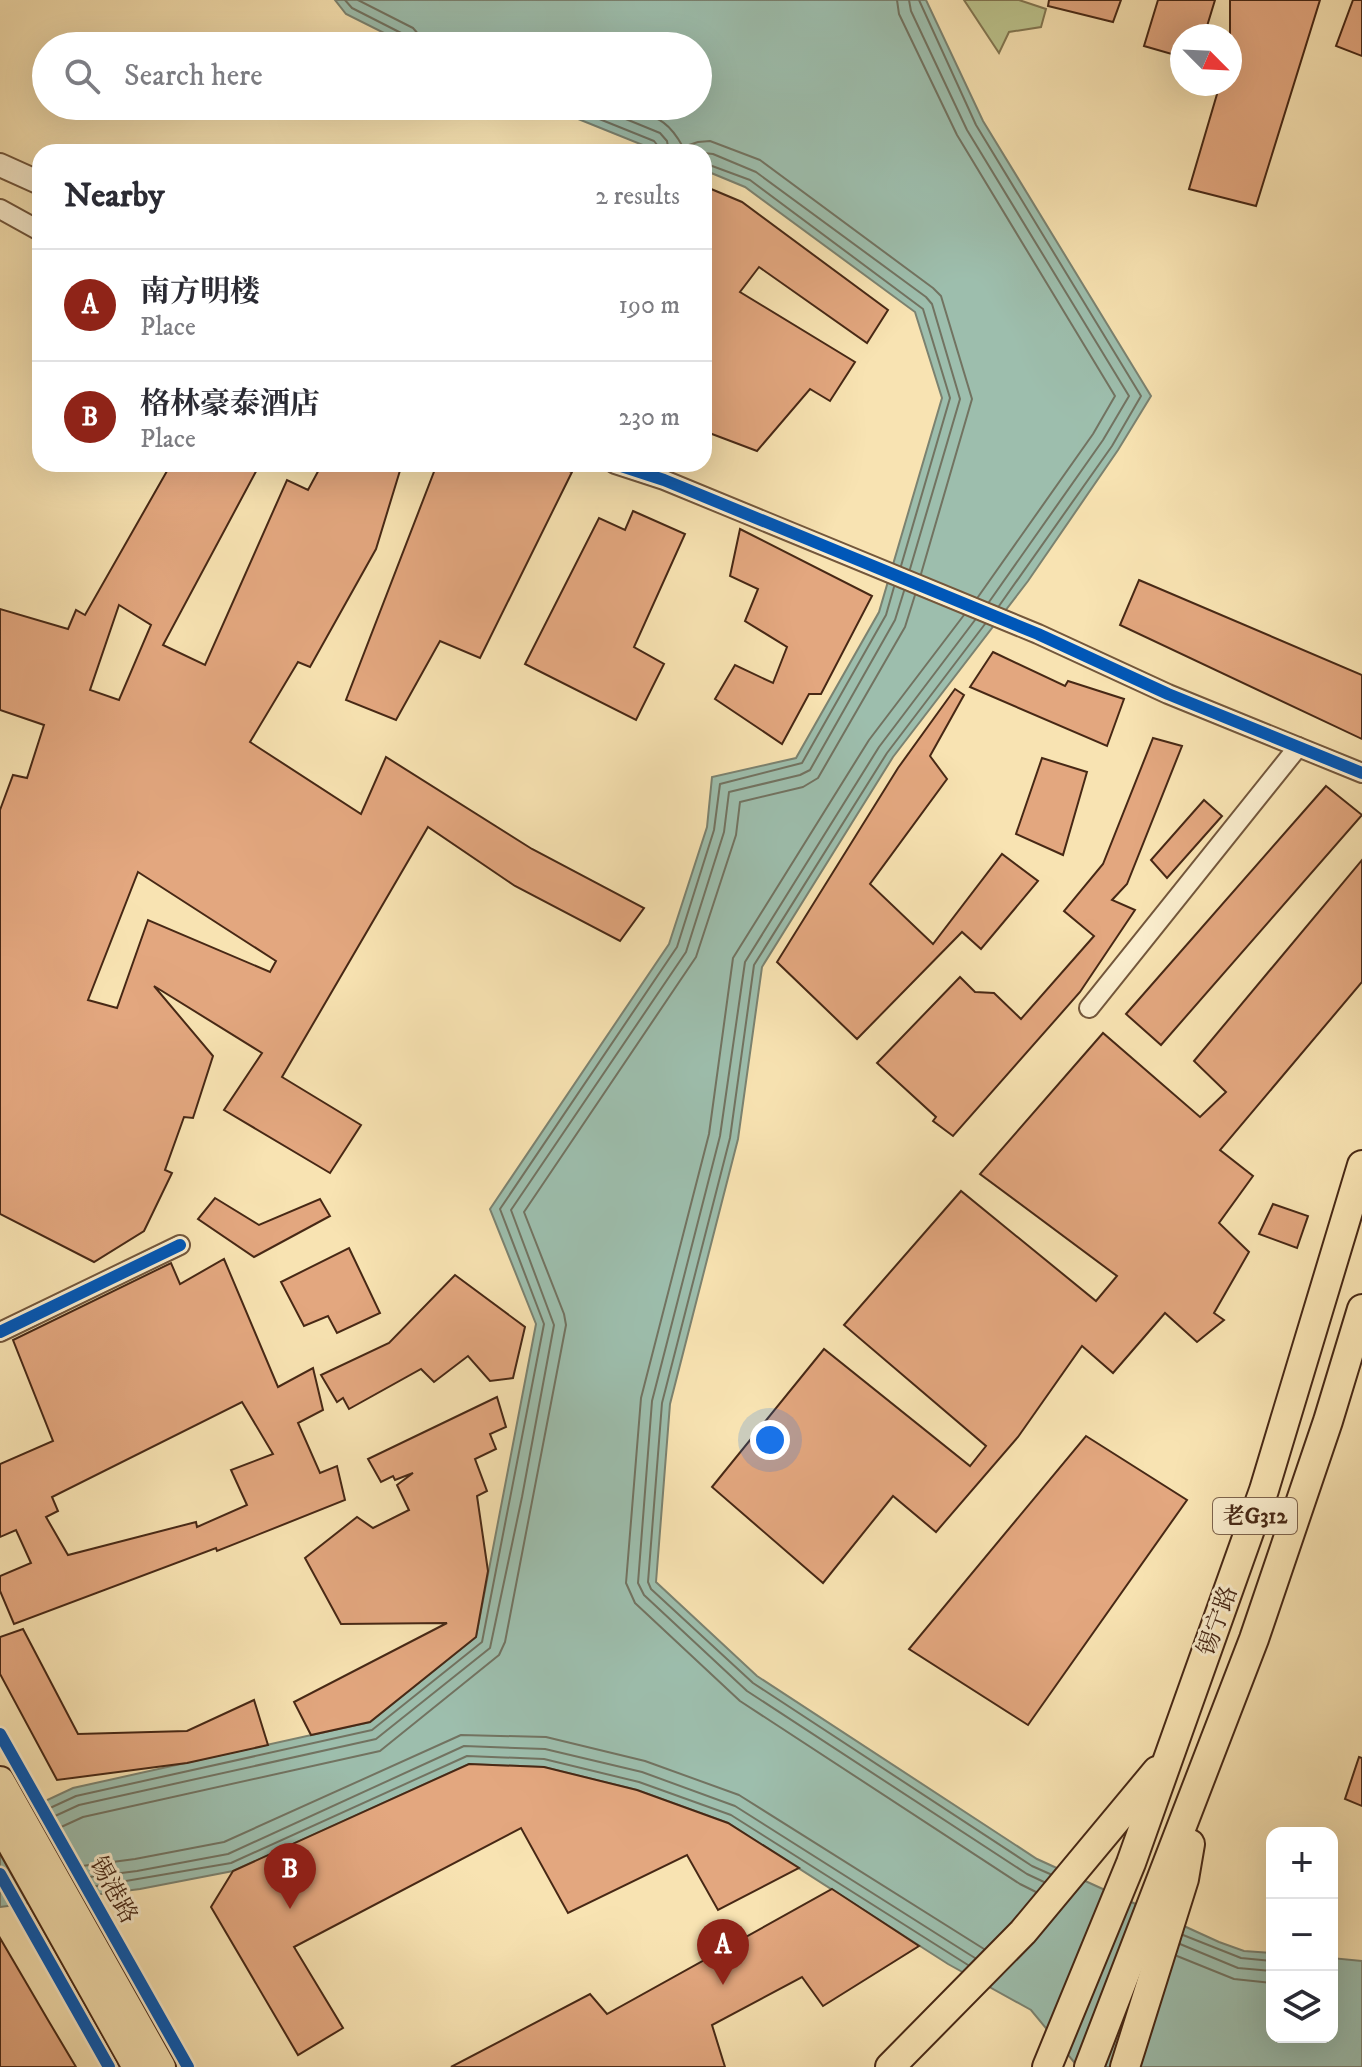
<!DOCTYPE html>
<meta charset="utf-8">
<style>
body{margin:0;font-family:"IM FELL DW Pica","Noto Serif SC",serif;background:#f2f2f3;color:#2b2b33}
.controls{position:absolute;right:24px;bottom:24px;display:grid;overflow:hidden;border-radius:16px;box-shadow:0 8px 32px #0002}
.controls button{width:72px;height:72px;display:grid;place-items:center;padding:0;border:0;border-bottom:2px solid #e1e1e2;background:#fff;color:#2b2b33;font:40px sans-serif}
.compass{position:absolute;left:1170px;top:24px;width:72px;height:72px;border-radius:50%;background:#fff;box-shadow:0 8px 32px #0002;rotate:114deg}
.you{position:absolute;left:770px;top:1440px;width:28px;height:28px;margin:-20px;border:6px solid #fff;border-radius:50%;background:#1a73e8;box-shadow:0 0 0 12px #1a73e833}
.badge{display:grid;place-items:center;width:52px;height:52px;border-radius:50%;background:#8f2418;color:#fff;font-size:26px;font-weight:700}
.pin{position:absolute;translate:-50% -66px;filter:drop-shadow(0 2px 4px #0008)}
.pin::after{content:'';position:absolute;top:42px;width:28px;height:24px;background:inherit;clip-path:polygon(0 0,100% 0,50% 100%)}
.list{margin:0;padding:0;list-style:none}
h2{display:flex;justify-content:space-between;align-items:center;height:104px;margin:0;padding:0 32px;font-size:34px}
h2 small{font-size:26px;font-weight:400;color:#7c7c81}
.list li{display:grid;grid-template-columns:52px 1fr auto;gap:24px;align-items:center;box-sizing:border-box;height:112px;padding:0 32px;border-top:2px solid #e1e1e2}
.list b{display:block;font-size:30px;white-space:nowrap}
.list p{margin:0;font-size:26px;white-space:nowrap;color:#7c7c81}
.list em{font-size:26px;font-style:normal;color:#7c7c81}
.icon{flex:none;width:44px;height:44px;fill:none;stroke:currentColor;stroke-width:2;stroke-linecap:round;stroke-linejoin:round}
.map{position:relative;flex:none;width:1362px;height:2067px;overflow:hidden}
.search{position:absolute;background:#fff;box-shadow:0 8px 32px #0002;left:32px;top:32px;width:680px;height:88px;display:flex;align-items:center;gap:20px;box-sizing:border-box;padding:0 28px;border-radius:44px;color:#7c7c81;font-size:30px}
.panel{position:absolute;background:#fff;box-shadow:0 8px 32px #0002;left:32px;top:144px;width:680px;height:328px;border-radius:24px}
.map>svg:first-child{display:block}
.green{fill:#bcc48d;stroke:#827651;stroke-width:2}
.water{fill:#9dbead;stroke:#7b8270;stroke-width:2}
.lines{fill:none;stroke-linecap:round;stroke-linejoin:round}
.shore{stroke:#727361;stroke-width:2}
.building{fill:#e3a77f;stroke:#472815;stroke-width:2;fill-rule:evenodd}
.minor-casing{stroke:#73573c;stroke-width:22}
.tertiary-casing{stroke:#73573c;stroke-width:26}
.primary-casing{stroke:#472815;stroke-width:32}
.minor{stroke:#faedcd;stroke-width:18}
.tertiary{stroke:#faedcd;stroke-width:22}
.primary{stroke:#f8e3b2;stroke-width:28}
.cycleway-casing{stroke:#faedcd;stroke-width:17}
.cycleway{stroke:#0057b8;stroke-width:12}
.labels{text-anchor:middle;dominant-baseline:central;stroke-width:6;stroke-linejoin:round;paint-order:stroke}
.shield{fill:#faedcd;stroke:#7d634c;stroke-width:2}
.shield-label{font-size:22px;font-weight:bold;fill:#472815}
.street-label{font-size:24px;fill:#472815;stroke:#faedcd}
</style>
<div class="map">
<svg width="1362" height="2067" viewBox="0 0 1362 2067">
<rect width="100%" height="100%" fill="#f8e3b2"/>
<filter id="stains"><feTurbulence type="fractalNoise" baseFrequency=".0025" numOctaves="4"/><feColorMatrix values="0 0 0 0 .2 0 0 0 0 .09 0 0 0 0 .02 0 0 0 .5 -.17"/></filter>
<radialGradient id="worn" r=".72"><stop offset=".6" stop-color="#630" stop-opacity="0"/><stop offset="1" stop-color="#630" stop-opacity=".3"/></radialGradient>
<!-- green -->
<path class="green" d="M964,0h55l27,9 -5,18 -32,5 -10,21z"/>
<!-- water -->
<path class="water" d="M335,0h591l57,121 168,275 -33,54 -90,131 -135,176 -131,210 -24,172 -68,265 -14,178 101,94 280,183 182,83 25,9 28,2v84h60v-79l30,3v106h-284l-47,-57 -83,-46 -220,-141 -91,-33 -93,-23 -75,-3 -236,107 -93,18 -140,18v-85l73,-34 297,-66 106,-85 60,-313 -46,-115 179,-265 38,-117 5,-50 84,-19 83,-146 63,-214 -27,-86 -170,-125 -41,-17v-18h-44l-114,-46h152v-60h-288l-64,-32z"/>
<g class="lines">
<!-- shore -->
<g class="shore">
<path d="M345,0l7,8 55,28 4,10"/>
<path d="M358,0l55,28 6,7 2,11"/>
<path d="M897,0l2,14 58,121 158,261 -22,38 -115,163"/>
<path d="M909,0l2,11 56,119 162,266 -26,44 -114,162"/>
<path d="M919,0l57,125 165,271 -29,50 -113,160"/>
<path d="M567,106l87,35 4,5 1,6"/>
<path d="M594,106l66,27 7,8 2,11"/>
<path d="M626,106c30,12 41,12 57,41l15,-5 12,-1 50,19 173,128 8,8 31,103 -51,175"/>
<path d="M704,153l9,1 43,18 170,125 6,7 28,95 -50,170"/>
<path d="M704,163l46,17 173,129 27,89 -49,168"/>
<path d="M964,615l-95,125 -136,218 -24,176 -68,264 -15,185 9,20 105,98 280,183 16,8"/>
<path d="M975,620l-96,127 -134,215 -25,174 -68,265 -14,182 6,12 103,96 280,183 17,8"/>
<path d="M985,624l-98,129 -133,212 -24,173 -68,265 -14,179 3,7 102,94 279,183 18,8"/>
<path d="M37,1814l39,-18 296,-66 110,-88 62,-318 -44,-115 177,-262 37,-117 6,-46 82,-21 84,-148 8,-28"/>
<path d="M42,1822l37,-17 297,-66 114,-91 32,-151 32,-172 -43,-115 175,-258 38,-120 5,-40 71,-17 10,-5 85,-150 9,-29"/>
<path d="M48,1833l35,-16 297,-66 119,-96 6,-13 61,-317 -2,-11 -40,-102 172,-255 40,-122 4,-33 63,-15 15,-9 87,-151 10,-32"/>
<path d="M67,1868l68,-9 89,-17 237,-107 85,2 99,24 94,34 245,154"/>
<path d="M74,1879l63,-8 91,-17 236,-108 81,3 97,23 93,34 240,152"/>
<path d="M79,1889l152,-26 236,-107 77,3 95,23 92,33 237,150"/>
<path d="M1183,1935l58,23 31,3"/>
<path d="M1180,1944l58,24 34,3"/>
<path d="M1177,1956l57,23 38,4"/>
</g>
</g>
<!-- building -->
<g class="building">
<path d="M1049,0h72l-8,22 -65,-16z"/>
<path d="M1158,0h57l-11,36h-22v21l-38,-11z"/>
<path d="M1230,0h90l-64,206 -67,-17 31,-105h10z"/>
<path d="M1353,0h9v56l-26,-10z"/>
<path d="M704,186l38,16 146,108 -21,33 -108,-76 -19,25 115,70 -25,39 -20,-12 -53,62 -53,-20z"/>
<path d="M171,464h89l-97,181 42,20 82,-185 21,10 14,-26h80l-26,85 -66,118 -12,-5 -48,80 111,72 25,-57 146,92 112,59 -24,33 -105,-55 -87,-59 -146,250 79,48 -31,48 -106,-63 38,-57 -108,-67 59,70 -20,62 -9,-1 -19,53 7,3 -28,58 -50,31 -94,-48v-404l13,-35 14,3 17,-53 -44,-15v-101l68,20 8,-19 9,5zM119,605l32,20 -32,75 -29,-10zM138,872l138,89 -6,11 -122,-52 -31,88 -29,-8z"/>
<path d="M437,464h113l22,8 -92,186 -40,-17 -44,79 -50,-20z"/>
<path d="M633,511l52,23 -51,113 30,17 -28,56 -111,-56 74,-146 26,12z"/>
<path d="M740,529l132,67 -51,98h-12l-27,50 -67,-45 20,-34 38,18 14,-36 -42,-26 13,-32 -28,-13z"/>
<path d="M1139,580l223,95v64l-242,-114z"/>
<path d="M993,652l72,34 3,-5 56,18 -17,47 -137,-59z"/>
<path d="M955,689l9,6 -34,61 17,23 -77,105 63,60 69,-90 36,27 -57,68 -19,-17 -105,107 -80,-77 121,-194z"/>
<path d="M1153,738l29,8 -55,138 -15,16 23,10 -55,82 -127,144 -20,-15 3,-4 -59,-54 83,-86 15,15 19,1 27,26 73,-83 -30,-25 39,-47z"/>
<path d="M1042,758l45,14 -24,83 -47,-21z"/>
<path d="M1326,786l36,29 -201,230 -35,-31z"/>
<path d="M1204,800l18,16 -55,62 -16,-18z"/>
<path d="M1362,860v122l-142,168 33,26 -34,47 30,29 -35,61 10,7 -27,22 -32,-29 -52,60 -31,-27 -64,91 -82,95 -43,-36 -70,87 -111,-96 112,-138 146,117 16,-20 -142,-121 117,-134 135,110 21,-25 -137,-102 123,-141 97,84 26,-25 -32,-31z"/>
<path d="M215,1198l44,27 61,-26 10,17 -76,41 -56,-38z"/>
<path d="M1273,1204l35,12 -11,32 -38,-14z"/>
<path d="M349,1248l31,65 -43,20 -9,-17 -24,10 -23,-44z"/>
<path d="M224,1259l54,128 35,-19 10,42 -25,13 22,50 17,-7 8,34 -128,51 -1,-3 -202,76 -14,-33v-15l31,-13 -15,-33 -16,7v-73l53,-23 -40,-101 158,-77 9,21zM242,1402l31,52 -42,16 16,35 -50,22 -1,-5 -128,33 -22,-38 12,-6 -6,-14z"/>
<path d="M455,1275l70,52 -12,51 -23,3 -22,-25 -34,26 -13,-13 -72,40 -6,-11 -6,4 -16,-27 68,-32z"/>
<path d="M497,1397l9,30 -16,7 6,15 -21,10 12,32 -10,5 11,75 -12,66 -106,85 -59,13 -17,-33 153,-79 -106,1 -36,-66 52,-41 16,11 36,-18 -12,-25 16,-12 -18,7 -2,-4 -12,6 -13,-23z"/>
<path d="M1086,1436l101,64 -159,225 -119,-76z"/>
<path d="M23,1629l55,105 109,-3 67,-31 14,45 -81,18 -130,17 -57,-106v-37z"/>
<path d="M1359,1757l3,1v48l-17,-7z"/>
<path d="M469,1764l75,3 93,23 91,33 71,45 -81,42 -31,-55 -119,58 -47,-85 -227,119 49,81 -45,27 -87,-148 22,-36z"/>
<path d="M832,1889l87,57 -96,60 -21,-29 -90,48 13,42h-274l139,-73 17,20z"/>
<path d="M0,1938l48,82 28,47h-76z"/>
</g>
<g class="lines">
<!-- minor casing -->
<g class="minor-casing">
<g id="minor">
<path d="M0,209l40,22"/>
<path d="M615,464l49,16 374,154 130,60 194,79"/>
<path d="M1089,1008l209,-261"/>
<path d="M0,1332l180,-87"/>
</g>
</g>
<!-- tertiary casing -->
<g class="tertiary-casing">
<path id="tertiary" d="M0,165l40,18"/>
</g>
<!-- primary casing -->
<g class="primary-casing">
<g id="primary">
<path d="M0,1781l161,286"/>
<path d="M0,1823l137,244"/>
<path d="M890,2067l133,-135 134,-161"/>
<path d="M1047,2067l84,-204 133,-373 98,-325"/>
<path d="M1089,2067l165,-428 74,-218 34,-112"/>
<path d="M1125,2067l59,-188 6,-35"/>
</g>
</g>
<!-- minor -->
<use href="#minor" class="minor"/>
<!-- tertiary -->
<use href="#tertiary" class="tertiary"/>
<!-- primary -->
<use href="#primary" class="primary"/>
<!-- cycleway casing -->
<g class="cycleway-casing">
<g id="cycleway">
<path d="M615,464l49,16 374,154 130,60 194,79"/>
<path d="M0,1332l180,-87"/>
<path d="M0,1734l188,333"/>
<path d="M0,1874l109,193"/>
</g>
</g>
<!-- cycleway -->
<use href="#cycleway" class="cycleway"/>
</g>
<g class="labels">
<!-- shield labels -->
<rect class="shield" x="1213" y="1498" width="84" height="36" rx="6"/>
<g class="shield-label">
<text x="1255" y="1516">老G312</text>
</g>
<!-- street labels -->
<g class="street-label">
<text transform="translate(1218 1621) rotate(-70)">锡宁路</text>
<text transform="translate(113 1890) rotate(61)">锡港路</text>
</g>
</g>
<rect width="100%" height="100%" filter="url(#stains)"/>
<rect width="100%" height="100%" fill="url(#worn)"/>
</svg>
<div class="controls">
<button>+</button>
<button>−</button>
<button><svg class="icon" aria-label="layers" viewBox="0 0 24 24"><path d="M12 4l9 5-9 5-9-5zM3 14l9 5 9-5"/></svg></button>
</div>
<svg class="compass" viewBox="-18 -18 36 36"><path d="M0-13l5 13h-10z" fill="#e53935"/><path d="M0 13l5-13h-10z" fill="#7c7c81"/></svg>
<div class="you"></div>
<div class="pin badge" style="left:723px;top:1985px">A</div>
<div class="pin badge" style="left:290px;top:1909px">B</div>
<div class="search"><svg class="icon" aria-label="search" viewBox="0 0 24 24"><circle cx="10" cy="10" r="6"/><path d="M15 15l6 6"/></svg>Search here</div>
<section class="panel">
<h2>Nearby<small>2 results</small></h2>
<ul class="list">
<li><span class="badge">A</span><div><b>南方明楼</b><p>Place</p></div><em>190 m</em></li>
<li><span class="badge">B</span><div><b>格林豪泰酒店</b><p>Place</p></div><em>230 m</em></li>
</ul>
</section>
</div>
